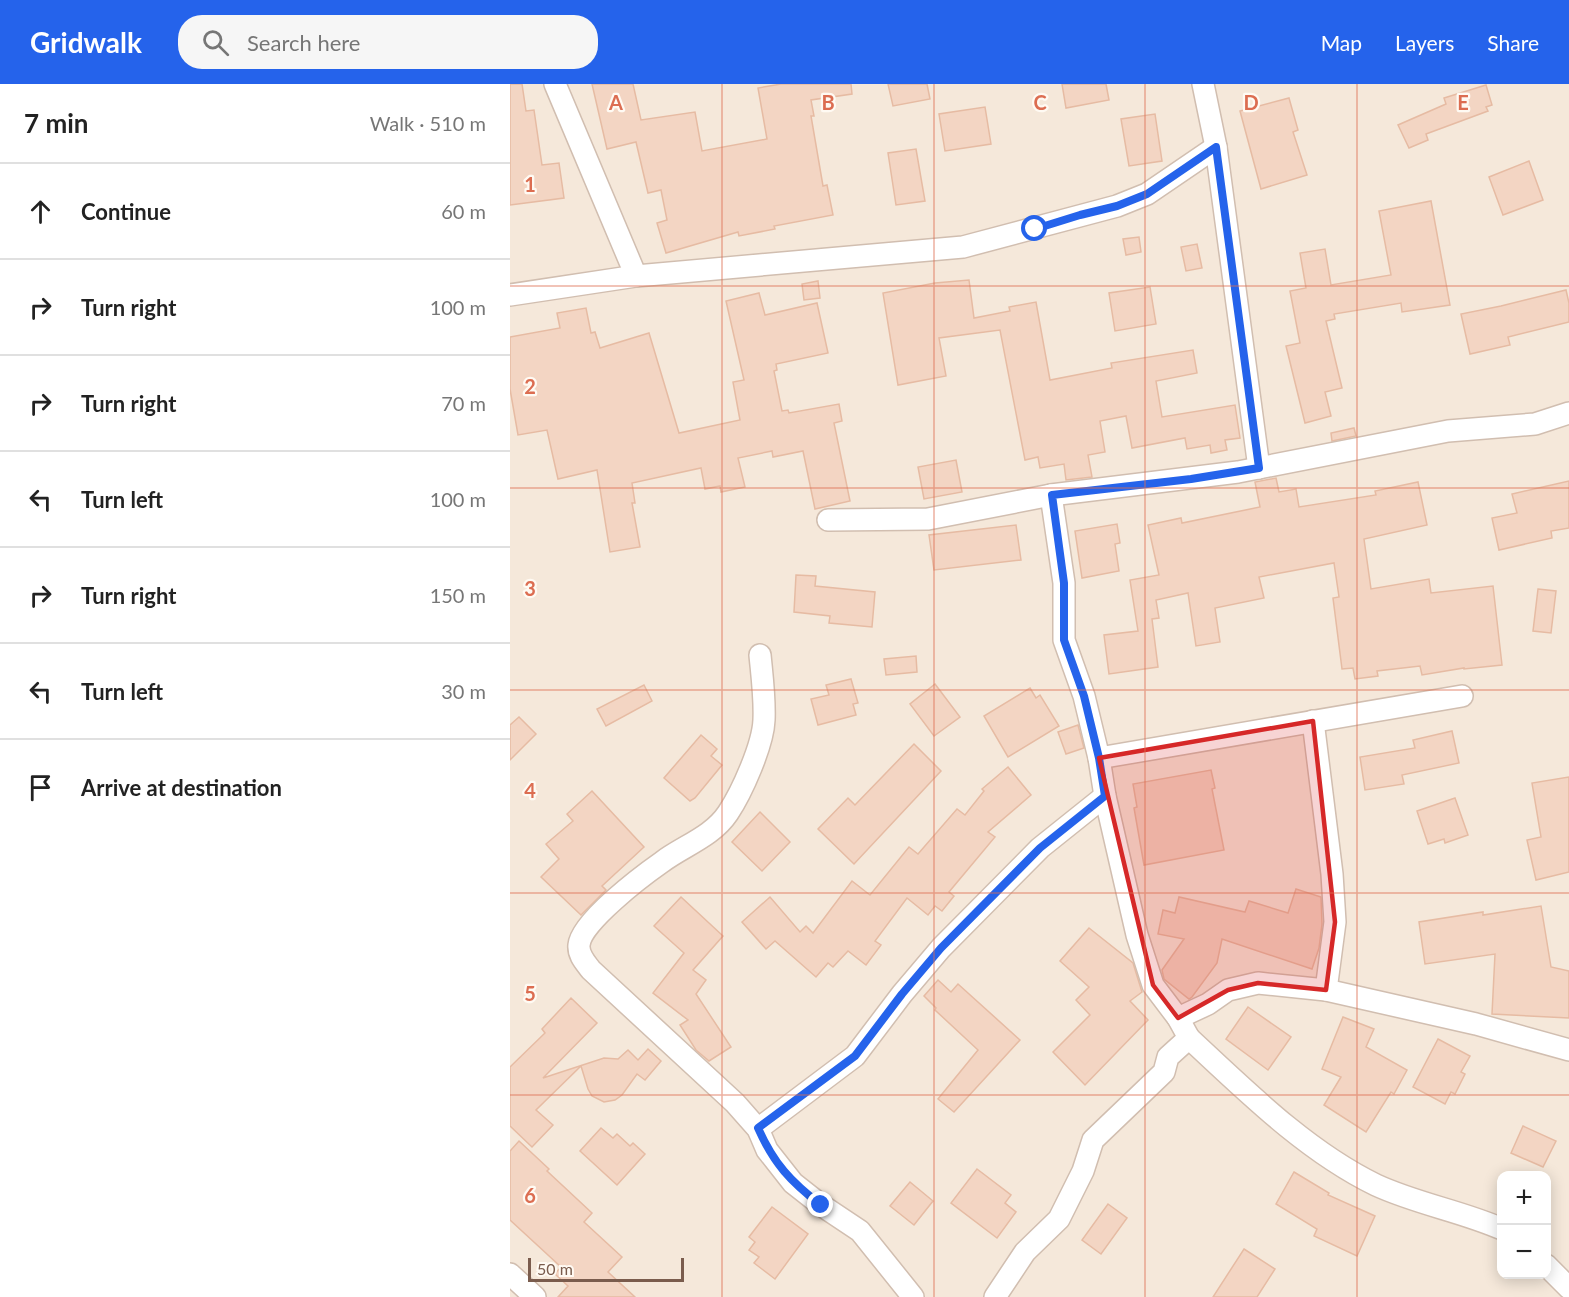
<!DOCTYPE html>
<meta charset="utf-8">
<style>
body{margin:0;font-family:Lato,sans-serif;background:#f6f6f6;color:#222}
.controls{position:absolute;right:18px;bottom:18px;display:grid;overflow:hidden;border-radius:12px;box-shadow:0 3px 15px #0003}
.controls button{width:54px;height:54px;display:grid;place-items:center;padding:0;border:0;border-bottom:2px solid #e0e0e0;background:#fff;color:#222;font:30px sans-serif}
.scale{position:absolute;left:18px;bottom:15px;width:156px;box-sizing:border-box;padding-left:6px;border:3px solid #7a5c4d;border-top:0;font-size:16px;line-height:21px;white-space:nowrap;color:#7a5c4d;-webkit-text-stroke:4px #fffaf3;paint-order:stroke}
.stop{position:absolute;width:18px;height:18px;margin:-14px;border:4px solid #2563eb;border-radius:50%;background:#fff}
.stop.end{background:#2563eb;border-color:#fff;box-shadow:0 2px 6px #0008}
.list{margin:0;padding:0;list-style:none}
h2{display:flex;justify-content:space-between;align-items:center;height:78px;margin:0;padding:0 24px;font-size:26px}
h2 small{font-size:20px;font-weight:400;color:#767676}
.list li{display:grid;grid-template-columns:39px 1fr auto;gap:18px;align-items:center;box-sizing:border-box;height:96px;padding:0 24px;border-top:2px solid #e0e0e0}
.list b{display:block;font-size:22px;white-space:nowrap}
.list em{font-size:20px;font-style:normal;color:#767676}
.icon{flex:none;width:33px;height:33px;fill:none;stroke:currentColor;stroke-width:2;stroke-linecap:round;stroke-linejoin:round}
.map{position:relative;flex:none;width:1059px;height:1213px;overflow:hidden}
header{display:flex;align-items:center;gap:36px;box-sizing:border-box;height:84px;padding:0 30px;background:#2563eb;color:#fff}
header strong{font-size:28px}
nav{display:flex;gap:33px;margin-inline-start:auto;font-size:21px}
.search{width:420px;height:54px;background:#f6f6f6;display:flex;align-items:center;gap:15px;box-sizing:border-box;padding:0 21px;border-radius:24px;color:#767676;font-size:22px}
main{display:flex}
aside{flex:1;background:#fff}
.map>svg:first-child{display:block}
.residential{fill:#f5e8da;fill-rule:evenodd}
.building{fill:#f3d5c3;stroke:#e6bba3;stroke-width:1.5}
.lines{fill:none;stroke-linecap:round;stroke-linejoin:round}
.street-casing{stroke:#d1beb0;stroke-width:24}
.street{stroke:#fff;stroke-width:21}
.route{stroke:#2563eb;stroke-width:8}
.marked{fill:#d62828;fill-opacity:0.2;stroke:#d62828;stroke-width:4.5;stroke-linejoin:round}
.grid{fill:none;stroke:#dc6d51;stroke-width:1.5;stroke-opacity:0.55}
.grid-label{font-size:20px;text-anchor:middle;font-weight:bold;fill:#dc6d51;stroke:#fffaf3;stroke-width:4.5;stroke-linejoin:round;paint-order:stroke}
</style>
<header>
<strong>Gridwalk</strong>
<div class="search"><svg class="icon" aria-label="search" viewBox="0 0 24 24"><circle cx="10" cy="10" r="6"/><path d="M15 15l6 6"/></svg>Search here</div>
<nav><a>Map</a><a>Layers</a><a>Share</a></nav>
</header>
<main>
<aside>
<h2>7 min<small>Walk · 510 m</small></h2>
<ul class="list">
<li><svg class="icon" aria-label="ahead" viewBox="0 0 24 24"><path d="M12 20V5M6 11l6-6 6 6"/></svg><div><b>Continue</b></div><em>60 m</em></li>
<li><svg class="icon" aria-label="right" viewBox="0 0 24 24"><path d="M7 20v-9h11M14 6l5 5-5 5"/></svg><div><b>Turn right</b></div><em>100 m</em></li>
<li><svg class="icon" aria-label="right" viewBox="0 0 24 24"><path d="M7 20v-9h11M14 6l5 5-5 5"/></svg><div><b>Turn right</b></div><em>70 m</em></li>
<li><svg class="icon" aria-label="left" viewBox="0 0 24 24"><path d="M17 20v-9H6M10 6l-5 5 5 5"/></svg><div><b>Turn left</b></div><em>100 m</em></li>
<li><svg class="icon" aria-label="right" viewBox="0 0 24 24"><path d="M7 20v-9h11M14 6l5 5-5 5"/></svg><div><b>Turn right</b></div><em>150 m</em></li>
<li><svg class="icon" aria-label="left" viewBox="0 0 24 24"><path d="M17 20v-9H6M10 6l-5 5 5 5"/></svg><div><b>Turn left</b></div><em>30 m</em></li>
<li><svg class="icon" aria-label="arrive" viewBox="0 0 24 24"><path d="M6 21V4h12l-3 4 3 4H6"/></svg><div><b>Arrive at destination</b></div></li>
</ul>
</aside>
<div class="map">
<svg width="1059" height="1213" viewBox="0 0 1059 1213">
<rect width="100%" height="100%" fill="#fdf6ec"/>
<!-- residential -->
<path class="residential" d="M0,0h1059v1213h-1059zM992,1092h44v98h-44z"/>
<!-- building -->
<g class="building">
<path d="M0,0h12l4,27 8,-1 8,55 17,-2 5,35 -54,7z"/>
<path d="M82,0h41l8,36 54,-8 7,39 65,-12 -9,-51 23,-4h70l1,10 -41,6 3,16h-3l12,70 4,-1 6,30 -59,11 1,3 -36,7 -1,-4 -72,21 -9,-30 10,-3 -6,-30 -13,3 -12,-51 -29,7z"/>
<path d="M378,0h39l3,15 -37,7z"/>
<path d="M552,0h44l3,16 -43,8z"/>
<path d="M976,1l6,20 -6,2 2,4 -62,23 2,6 -19,8 -11,-23 48,-21 -2,-6z"/>
<path d="M779,14l9,32 -5,2 14,43 -46,14 -21,-78z"/>
<path d="M475,23l6,37 -46,7 -6,-37z"/>
<path d="M645,30l7,47 -33,5 -8,-47z"/>
<path d="M406,65l9,52 -29,4 -8,-52z"/>
<path d="M1019,77l14,39 -40,15 -14,-38z"/>
<path d="M921,117l19,104 -48,7 -1,-9 -67,11 1,5 -9,2 16,67 -17,4 6,24 -26,7 -19,-77 14,-3 -10,-52 16,-3 -6,-35 25,-4 6,36 60,-10 -12,-64z"/>
<path d="M629,153l2,15 -15,3 -3,-16z"/>
<path d="M687,160l5,24 -16,3 -5,-24z"/>
<path d="M459,196l5,38 36,-7 -1,-4 27,-5 14,78 62,-12 -1,-5 82,-13 4,23 -41,8 6,36 73,-12 5,33 -15,2 2,10 -16,3 -1,-8 -23,4 -2,-11 -53,10 -6,-32 -26,5 5,31 -17,3 4,22 -26,3 -2,-16 -24,4 -2,-11 -13,3 -25,-130 -61,8 7,38 -48,9 -15,-92 52,-10z"/>
<path d="M308,197l2,17 -16,2 -2,-16z"/>
<path d="M640,203l6,37 -41,7 -6,-38z"/>
<path d="M1056,206l3,13v19l-61,15 2,8 -40,9 -9,-40 40,-8z"/>
<path d="M249,209l6,22 52,-12 11,50 -52,11 1,6 -3,1 8,40 6,-1 1,3 50,-9 3,17 -8,2 16,78 -35,8 -12,-58 -30,6 -1,-6 -34,7 7,29 -24,5 -1,-6 -15,3 -4,-21 -69,15 3,20h-3l8,44 -30,5 -13,-82 -39,9 -11,-49 -29,5 -8,-46v-52l50,-9 -3,-15 29,-5 5,25 4,-1 5,16 49,-15 30,100 61,-13 -7,-38 11,-2 -18,-79z"/>
<path d="M844,344l2,8 -24,5 -1,-8z"/>
<path d="M446,376l6,32 -38,7 -6,-32z"/>
<path d="M766,394l3,14 17,-3 3,18 77,-12 -1,-4 43,-9 9,43 -63,14 7,50 58,-10 2,14 62,-7 9,79 -38,4v-1l-42,7 -2,-9 -43,5 1,5 -23,3 -2,-11 -11,1 -9,-71 6,-1 -5,-34 -75,14 5,21 -49,10 5,34 -24,4 -8,-53 -32,7 3,18 -7,1 6,48 -49,7 -5,-39 34,-4 -8,-51 29,-5 -11,-50 33,-7 1,5 78,-16 -5,-25z"/>
<path d="M1059,397v47l-18,3 1,7 -53,12 -7,-32 25,-5 -5,-19z"/>
<path d="M607,440l3,19 -5,1 4,27 -37,7 -7,-47z"/>
<path d="M506,441l5,35 -87,10 -5,-35z"/>
<path d="M286,491l20,1 -1,10 60,6 -3,35 -43,-4 1,-7 -36,-4z"/>
<path d="M1028,505l18,2 -5,42 -18,-2z"/>
<path d="M406,572l1,16 -31,3 -2,-16z"/>
<path d="M341,595l7,24 -5,1 3,11 -38,10 -7,-26 18,-4 -3,-10z"/>
<path d="M425,600l25,33 -26,19 -24,-32z"/>
<path d="M134,601l8,16 -46,25 -9,-17z"/>
<path d="M520,604l6,10 4,-3 19,31 -51,31 -24,-41z"/>
<path d="M9,633l17,17 -26,26v-35z"/>
<path d="M568,641l6,23 -18,6 -8,-22z"/>
<path d="M942,647l7,32 -57,12 2,9 -39,6 -5,-33 55,-9 -2,-8z"/>
<path d="M191,651l16,14 -6,7 11,9 -27,33 -5,3 -26,-23z"/>
<path d="M404,660l27,27 -87,93 -36,-35 30,-31 7,7z"/>
<path d="M498,683l23,28 -43,37 7,5 -46,55 5,4 -12,15 -7,-5 -7,9 -21,-17 -32,43 6,4 -15,20 -18,-14 -15,16 -5,-4 -12,14 -41,-36 -9,8 -24,-27 28,-25 30,35 6,-6 7,7 39,-52 18,14 39,-48 9,7 39,-45 8,6 19,-24 -2,-2z"/>
<path d="M701,686l4,18 -3,1 12,61 -80,15 -10,-57 3,-1 -4,-23z"/>
<path d="M1059,693v95l-33,8 -9,-40 14,-3 -9,-54z"/>
<path d="M82,707l52,56 -42,39 4,4 -25,25 -40,-38 18,-18 -13,-15 27,-23 -6,-7z"/>
<path d="M945,714l13,37 -23,8 -1,-4 -16,5 -11,-33z"/>
<path d="M250,728l30,30 -28,29 -30,-29z"/>
<path d="M786,805l25,8 1,27 -3,24 -7,21 -90,-30 -5,24 -25,34 -3,2 -25,-20 -2,-9 22,-31 -26,-5 5,-24 12,3 4,-16 66,15 4,-11 39,12z"/>
<path d="M171,813l42,39 -30,34 13,10 -10,14 35,53 -22,14 -13,-11 -16,-25 8,-5 -35,-27 31,-40 -30,-27z"/>
<path d="M1031,822l10,61 18,4v47l-77,-4 3,-60 -70,10 -6,-42 64,-10v3z"/>
<path d="M579,844l44,35 9,29 -12,9 18,19 -63,65 -32,-33 37,-37 -14,-15 13,-13 -29,-26z"/>
<path d="M428,896l13,12 7,-8 62,56 -66,72 -16,-13 40,-49 -43,-40 1,-2 -12,-12z"/>
<path d="M61,914l26,25 -54,55 61,-20 14,1 10,-9 10,10 10,-11 13,12 -16,19 -8,-6 -15,21 -7,5 -11,2 -12,-6 -4,-7 -7,-23 -45,44 17,15 -21,22 -22,-21v-59l35,-34 -3,-4z"/>
<path d="M738,923l43,30 -23,33 -42,-31z"/>
<path d="M833,933l31,12 -8,18 41,23 -13,24 -3,-2 -25,40 -42,-27 17,-28 -19,-8z"/>
<path d="M928,955l32,17 -9,16 4,2 -10,20 -4,-2 -6,12 -32,-17z"/>
<path d="M1013,1042l33,15 -13,26 -32,-14z"/>
<path d="M91,1044l12,10 4,-4 13,12 3,-3 12,11 -28,31 -37,-34z"/>
<path d="M9,1057l30,28 -2,2 45,42 -8,9 38,35 -14,15 27,25h-77l10,-11 -13,-12 6,-7 -51,-47v-69z"/>
<path d="M467,1085l34,26 -6,8 11,9 -19,26 -46,-35z"/>
<path d="M784,1088l35,21 -1,2 47,21 -18,40 -43,-20 3,-7 -41,-25z"/>
<path d="M400,1098l23,19 -19,24 -24,-19z"/>
<path d="M598,1120l19,14 -26,36 -19,-14z"/>
<path d="M262,1123l36,27 -33,45 -21,-16 5,-6 -10,-7 6,-8 -6,-5z"/>
<path d="M734,1165l31,20 -18,28h-44z"/>
</g>
<g class="lines">
<!-- street casing -->
<g class="street-casing">
<g id="street">
<path d="M45,0l81,192"/>
<path d="M693,0l13,63 43,321"/>
<path d="M0,211l126,-19 327,-29 154,-41 30,-12 69,-47"/>
<path d="M318,436l100,-1 123,-24 187,-23 210,-41 87,-7 34,-11"/>
<path d="M250,571c2,21 5,43 4,65 -1,25 -22,72 -36,93 -16,24 -45,33 -66,49 -20,14 -81,60 -83,83 -1,10 6,17 12,25l144,133 23,26 9,21 26,33 28,22 39,26 53,66"/>
<path d="M803,637l19,153 3,48 -9,68"/>
<path d="M589,674l363,-62"/>
<path d="M668,934l30,-14 20,-14 30,-7 68,7 150,34 93,26"/>
<path d="M679,954c57,53 117,113 187,147 41,19 85,26 126,44"/>
<path d="M248,1045l97,-73 47,-62 39,-46 99,-100 65,-52"/>
<path d="M1036,1181l23,23"/>
<path d="M0,1190l25,23"/>
<path d="M485,1213l30,-45 34,-33 24,-48 10,-31 71,-68 4,-15 21,-19 -11,-20 -25,-33 -16,-50 -32,-139 -6,-38 -15,-62 -20,-56v-57l-13,-88"/>
</g>
</g>
<!-- street -->
<use href="#street" class="street"/>
</g>
<g class="lines">
<!-- route -->
<path class="route" d="M311,1121c-30,-23 -47,-41 -63,-77l97,-72 47,-62 39,-46 99,-100 65,-52 -6,-38 -15,-62 -20,-56v-57l-12,-88 139,-16 68,-11 -43,-321 -69,47 -30,12 -37,9 -45,14"/>
</g>
<!-- marked area -->
<path class="marked" d="M803,637l22,201 -9,68 -68,-7 -30,7 -50,28 -25,-33 -54,-227z"/>
<!-- grid -->
<path class="grid" d="M212,0v1213M424,0v1213M635,0v1213M847,0v1213M0,202h1059M0,404h1059M0,606h1059M0,809h1059M0,1011h1059"/>
<g class="grid-label">
<text x="106" y="26">A</text>
<text x="318" y="26">B</text>
<text x="530" y="26">C</text>
<text x="741" y="26">D</text>
<text x="953" y="26">E</text>
<text x="20" y="108">1</text>
<text x="20" y="310">2</text>
<text x="20" y="512">3</text>
<text x="20" y="714">4</text>
<text x="20" y="917">5</text>
<text x="20" y="1119">6</text>
</g>
</svg>
<div class="controls">
<button>+</button>
<button>−</button>
</div>
<div class="scale">50 m</div>
<div class="stop" style="left:525px;top:145px"></div>
<div class="stop end" style="left:311px;top:1121px"></div>
</div>
</main>
